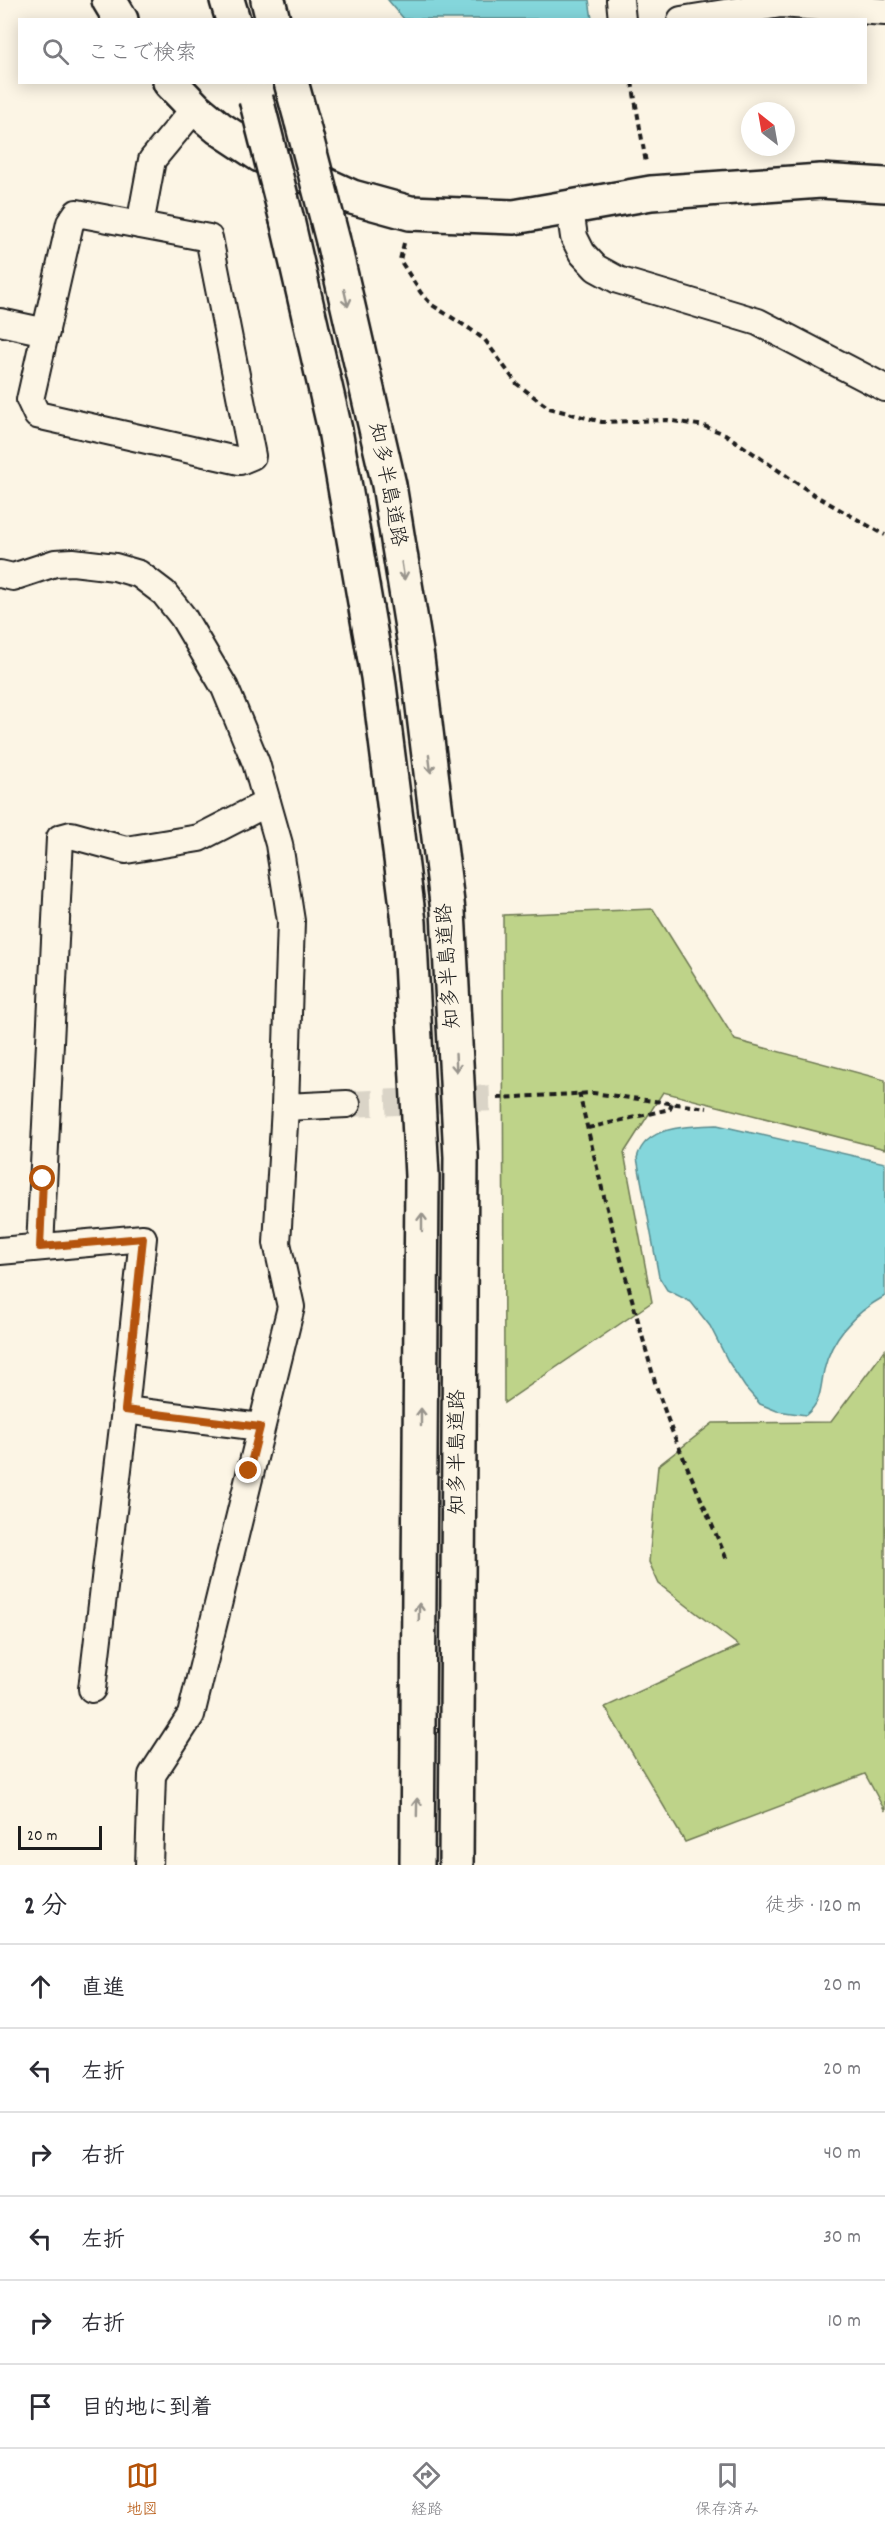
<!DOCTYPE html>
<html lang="ja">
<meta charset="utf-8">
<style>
body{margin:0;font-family:Dekko,"Klee One",sans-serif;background:#f2f2f3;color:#2b2b33}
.compass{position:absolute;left:741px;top:102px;width:54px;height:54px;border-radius:50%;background:#fff;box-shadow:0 3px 15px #0003;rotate:329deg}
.scale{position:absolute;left:18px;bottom:15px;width:84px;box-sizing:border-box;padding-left:6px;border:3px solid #1c1c1c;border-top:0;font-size:16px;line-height:21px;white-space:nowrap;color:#1c1c1c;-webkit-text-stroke:4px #fcf5e5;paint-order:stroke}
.stop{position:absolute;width:18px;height:18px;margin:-14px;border:4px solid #b45309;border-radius:50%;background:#fff}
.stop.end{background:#b45309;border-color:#fff;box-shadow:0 2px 6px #0008}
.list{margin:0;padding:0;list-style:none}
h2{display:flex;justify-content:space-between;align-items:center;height:78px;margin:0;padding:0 24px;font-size:26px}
h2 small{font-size:20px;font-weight:400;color:#7c7c81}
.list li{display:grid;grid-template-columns:39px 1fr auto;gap:18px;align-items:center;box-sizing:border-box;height:84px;padding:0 24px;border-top:2px solid #e1e1e2}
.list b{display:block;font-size:22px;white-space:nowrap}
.list em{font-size:20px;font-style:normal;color:#7c7c81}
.icon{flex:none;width:33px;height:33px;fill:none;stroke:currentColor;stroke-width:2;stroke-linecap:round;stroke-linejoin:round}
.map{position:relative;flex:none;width:885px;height:1865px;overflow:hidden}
.search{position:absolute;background:#fff;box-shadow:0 3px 15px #0003;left:18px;right:18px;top:18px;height:66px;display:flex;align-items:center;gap:15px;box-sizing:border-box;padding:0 21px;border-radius:0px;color:#7c7c81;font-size:22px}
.sheet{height:582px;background:#fff}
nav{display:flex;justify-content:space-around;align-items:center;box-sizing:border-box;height:84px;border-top:2px solid #e1e1e2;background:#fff;font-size:16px;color:#7c7c81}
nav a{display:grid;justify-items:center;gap:3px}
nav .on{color:#b45309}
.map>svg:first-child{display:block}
.green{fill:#bed389;stroke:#6d7852;stroke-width:1.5}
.water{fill:#84d6db;stroke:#5a8c8f;stroke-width:1.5}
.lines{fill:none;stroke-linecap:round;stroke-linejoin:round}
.street-tunnel{stroke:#dad4c7;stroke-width:26;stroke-dasharray:26 13;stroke-linecap:butt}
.street-casing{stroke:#1c1c1c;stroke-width:30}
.secondary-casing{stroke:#1c1c1c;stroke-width:38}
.highway-casing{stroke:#1c1c1c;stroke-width:38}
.path{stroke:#1c1c1c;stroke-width:4;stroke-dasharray:6 4.5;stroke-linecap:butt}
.street{stroke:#fcf5e5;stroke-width:26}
.secondary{stroke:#fcf5e5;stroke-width:33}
.highway{stroke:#fcf5e5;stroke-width:33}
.highway-bridge-casing{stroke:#1c1c1c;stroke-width:38;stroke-linecap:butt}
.highway-bridge{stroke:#fcf5e5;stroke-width:33}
.oneway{stroke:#97938b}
.route{stroke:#b45309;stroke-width:8}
.labels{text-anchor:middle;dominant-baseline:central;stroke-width:4.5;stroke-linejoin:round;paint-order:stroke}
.street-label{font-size:21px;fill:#1c1c1c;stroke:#fcf5e5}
</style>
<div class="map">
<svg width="885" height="1865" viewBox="0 0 885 1865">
<rect width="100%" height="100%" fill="#fcf5e5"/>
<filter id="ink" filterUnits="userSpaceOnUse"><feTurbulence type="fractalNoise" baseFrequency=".0167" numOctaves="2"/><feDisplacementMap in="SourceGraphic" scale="12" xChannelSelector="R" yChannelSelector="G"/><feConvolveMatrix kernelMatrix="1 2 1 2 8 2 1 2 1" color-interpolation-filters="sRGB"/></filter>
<g filter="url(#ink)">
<!-- green -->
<g class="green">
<path d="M653,909l82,131 150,40v69l-222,-57 -39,61 28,149 -148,101 -1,-488z"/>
<path d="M885,1350v461l-20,-37 -180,68 -80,-135 134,-61 -80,-62 -10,-22 9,-96 55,-43 118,-1z"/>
</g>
<!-- water -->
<g class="water">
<path d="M388,0h201l3,19h-188z"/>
<path d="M717,1125l168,38v133c-29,16 -53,40 -61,74 -4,18 -2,32 -18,45l-29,-4 -17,-7 -15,-17 -17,-26 -18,-35 -19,-24 -24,-12 -8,-13 -22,-119c8,-33 52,-32 80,-33z"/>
</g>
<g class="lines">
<!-- street-tunnel -->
<path class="street-tunnel" d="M347,1104l150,-6"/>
<!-- street casing -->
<g class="street-casing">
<g id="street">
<path d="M620,0l2,20"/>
<path d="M681,20l100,-16 104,8"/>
<path d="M570,209l4,28 8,16 14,15 22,12 140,42 127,66"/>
<path d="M77,213l132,25 43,218 -12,5 -203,-46 -7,-15 40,-177z"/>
<path d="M140,225l12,-65 43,-52"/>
<path d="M0,322l46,10"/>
<path d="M0,574l13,3 42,-14 18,-1 42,5 24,7 25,19 19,24 42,71 31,75 23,81 12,77 -6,186 62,-3"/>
<path d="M40,1247l20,-409 11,-3 55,15 73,-12 68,-35"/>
<path d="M0,1251l143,-13 -18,172 135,17"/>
<path d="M92,1689l33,-279"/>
<path d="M149,1865l3,-90 39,-60 100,-408 -14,-64 8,-136"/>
</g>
</g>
<!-- secondary casing -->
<g class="secondary-casing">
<g id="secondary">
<path d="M109,0l12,20"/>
<path d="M170,82l25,26 24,20 41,27 92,42 58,16 104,4 137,-24 170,-12 64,4"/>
</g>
</g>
<!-- highway casing -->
<g class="highway-casing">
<g id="highway">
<path d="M227,0l6,20"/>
<path d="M268,0l5,20"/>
<path d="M291,82l11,40"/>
<path d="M287,220l48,210 43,247 31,245 13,254 -5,689"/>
<path d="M333,241l56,244 28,173 31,253 13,246 -5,708"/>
</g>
</g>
<!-- path -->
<g class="path">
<path d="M632,82l14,81"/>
<path d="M404,243l-4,17 21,33 11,12 38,24 15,11 32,44 32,24 53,14 65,-2 37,6 21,8 91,62 69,39"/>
<path d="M579,1093l27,112 50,181 16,45 55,129"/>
<path d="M497,1098l96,-5 114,15"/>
<path d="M588,1128l82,-19 2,-6"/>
</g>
<!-- street -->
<use href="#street" class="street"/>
<!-- secondary -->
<use href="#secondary" class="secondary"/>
<!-- highway -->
<use href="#highway" class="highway"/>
<!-- highway-bridge casing -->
<g class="highway-bridge-casing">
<g id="highway-bridge">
<path d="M256,99l31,121"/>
<path d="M302,122l31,119"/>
</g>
</g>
<!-- highway-bridge -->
<use href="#highway-bridge" class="highway-bridge"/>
</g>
<!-- one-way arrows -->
<defs><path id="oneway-shaft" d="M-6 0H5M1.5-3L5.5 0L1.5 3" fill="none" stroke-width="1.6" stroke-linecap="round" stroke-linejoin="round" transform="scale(1.5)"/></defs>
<g class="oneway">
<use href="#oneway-shaft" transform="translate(346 298) rotate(77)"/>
<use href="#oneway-shaft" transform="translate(403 571) rotate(81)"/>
<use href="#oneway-shaft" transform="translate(430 764) rotate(83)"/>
<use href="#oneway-shaft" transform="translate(456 1063) rotate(87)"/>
<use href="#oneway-shaft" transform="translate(422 1222) rotate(-90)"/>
<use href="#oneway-shaft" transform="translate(421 1417) rotate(-90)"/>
<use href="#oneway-shaft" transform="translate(419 1612) rotate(-89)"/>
<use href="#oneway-shaft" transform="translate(417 1807) rotate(-89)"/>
</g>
</g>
<g class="lines" filter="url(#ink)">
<!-- route -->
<path class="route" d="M43,1179l-3,68 103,-9 -18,172 135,17 -11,44"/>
</g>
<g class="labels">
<!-- street labels -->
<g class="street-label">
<text transform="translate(386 485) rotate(79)">知多半島道路</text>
<text transform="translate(450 966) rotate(-94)">知多半島道路</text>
<text transform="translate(459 1452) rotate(-90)">知多半島道路</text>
</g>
</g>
</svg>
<svg class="compass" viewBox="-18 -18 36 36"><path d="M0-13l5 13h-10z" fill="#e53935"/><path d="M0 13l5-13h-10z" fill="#7c7c81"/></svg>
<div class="scale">20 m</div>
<div class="stop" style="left:43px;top:1179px"></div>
<div class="stop end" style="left:249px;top:1471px"></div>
<div class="search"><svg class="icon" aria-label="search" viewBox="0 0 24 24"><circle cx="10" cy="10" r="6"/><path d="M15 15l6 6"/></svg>ここで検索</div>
</div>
<section class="sheet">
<h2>2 分<small>徒歩 · 120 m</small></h2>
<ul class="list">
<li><svg class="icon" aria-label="ahead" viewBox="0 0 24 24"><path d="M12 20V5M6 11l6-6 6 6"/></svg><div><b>直進</b></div><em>20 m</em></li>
<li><svg class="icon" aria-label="left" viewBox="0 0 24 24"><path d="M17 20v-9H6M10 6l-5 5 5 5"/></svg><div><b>左折</b></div><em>20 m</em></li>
<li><svg class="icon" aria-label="right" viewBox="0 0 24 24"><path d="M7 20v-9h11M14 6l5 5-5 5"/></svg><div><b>右折</b></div><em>40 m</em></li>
<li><svg class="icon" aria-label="left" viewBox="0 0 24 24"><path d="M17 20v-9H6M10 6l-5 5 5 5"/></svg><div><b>左折</b></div><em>30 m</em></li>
<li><svg class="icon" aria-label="right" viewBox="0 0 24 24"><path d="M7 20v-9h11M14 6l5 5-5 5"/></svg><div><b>右折</b></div><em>10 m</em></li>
<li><svg class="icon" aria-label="arrive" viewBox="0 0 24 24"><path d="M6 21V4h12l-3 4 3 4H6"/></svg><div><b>目的地に到着</b></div></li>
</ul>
</section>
<nav>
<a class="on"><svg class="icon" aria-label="map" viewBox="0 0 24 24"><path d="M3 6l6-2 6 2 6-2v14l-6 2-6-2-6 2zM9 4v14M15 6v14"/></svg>地図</a>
<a><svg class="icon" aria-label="directions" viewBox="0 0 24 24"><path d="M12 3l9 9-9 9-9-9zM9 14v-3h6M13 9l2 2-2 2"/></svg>経路</a>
<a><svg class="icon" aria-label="saved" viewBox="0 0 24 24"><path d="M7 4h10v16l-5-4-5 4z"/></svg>保存済み</a>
</nav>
